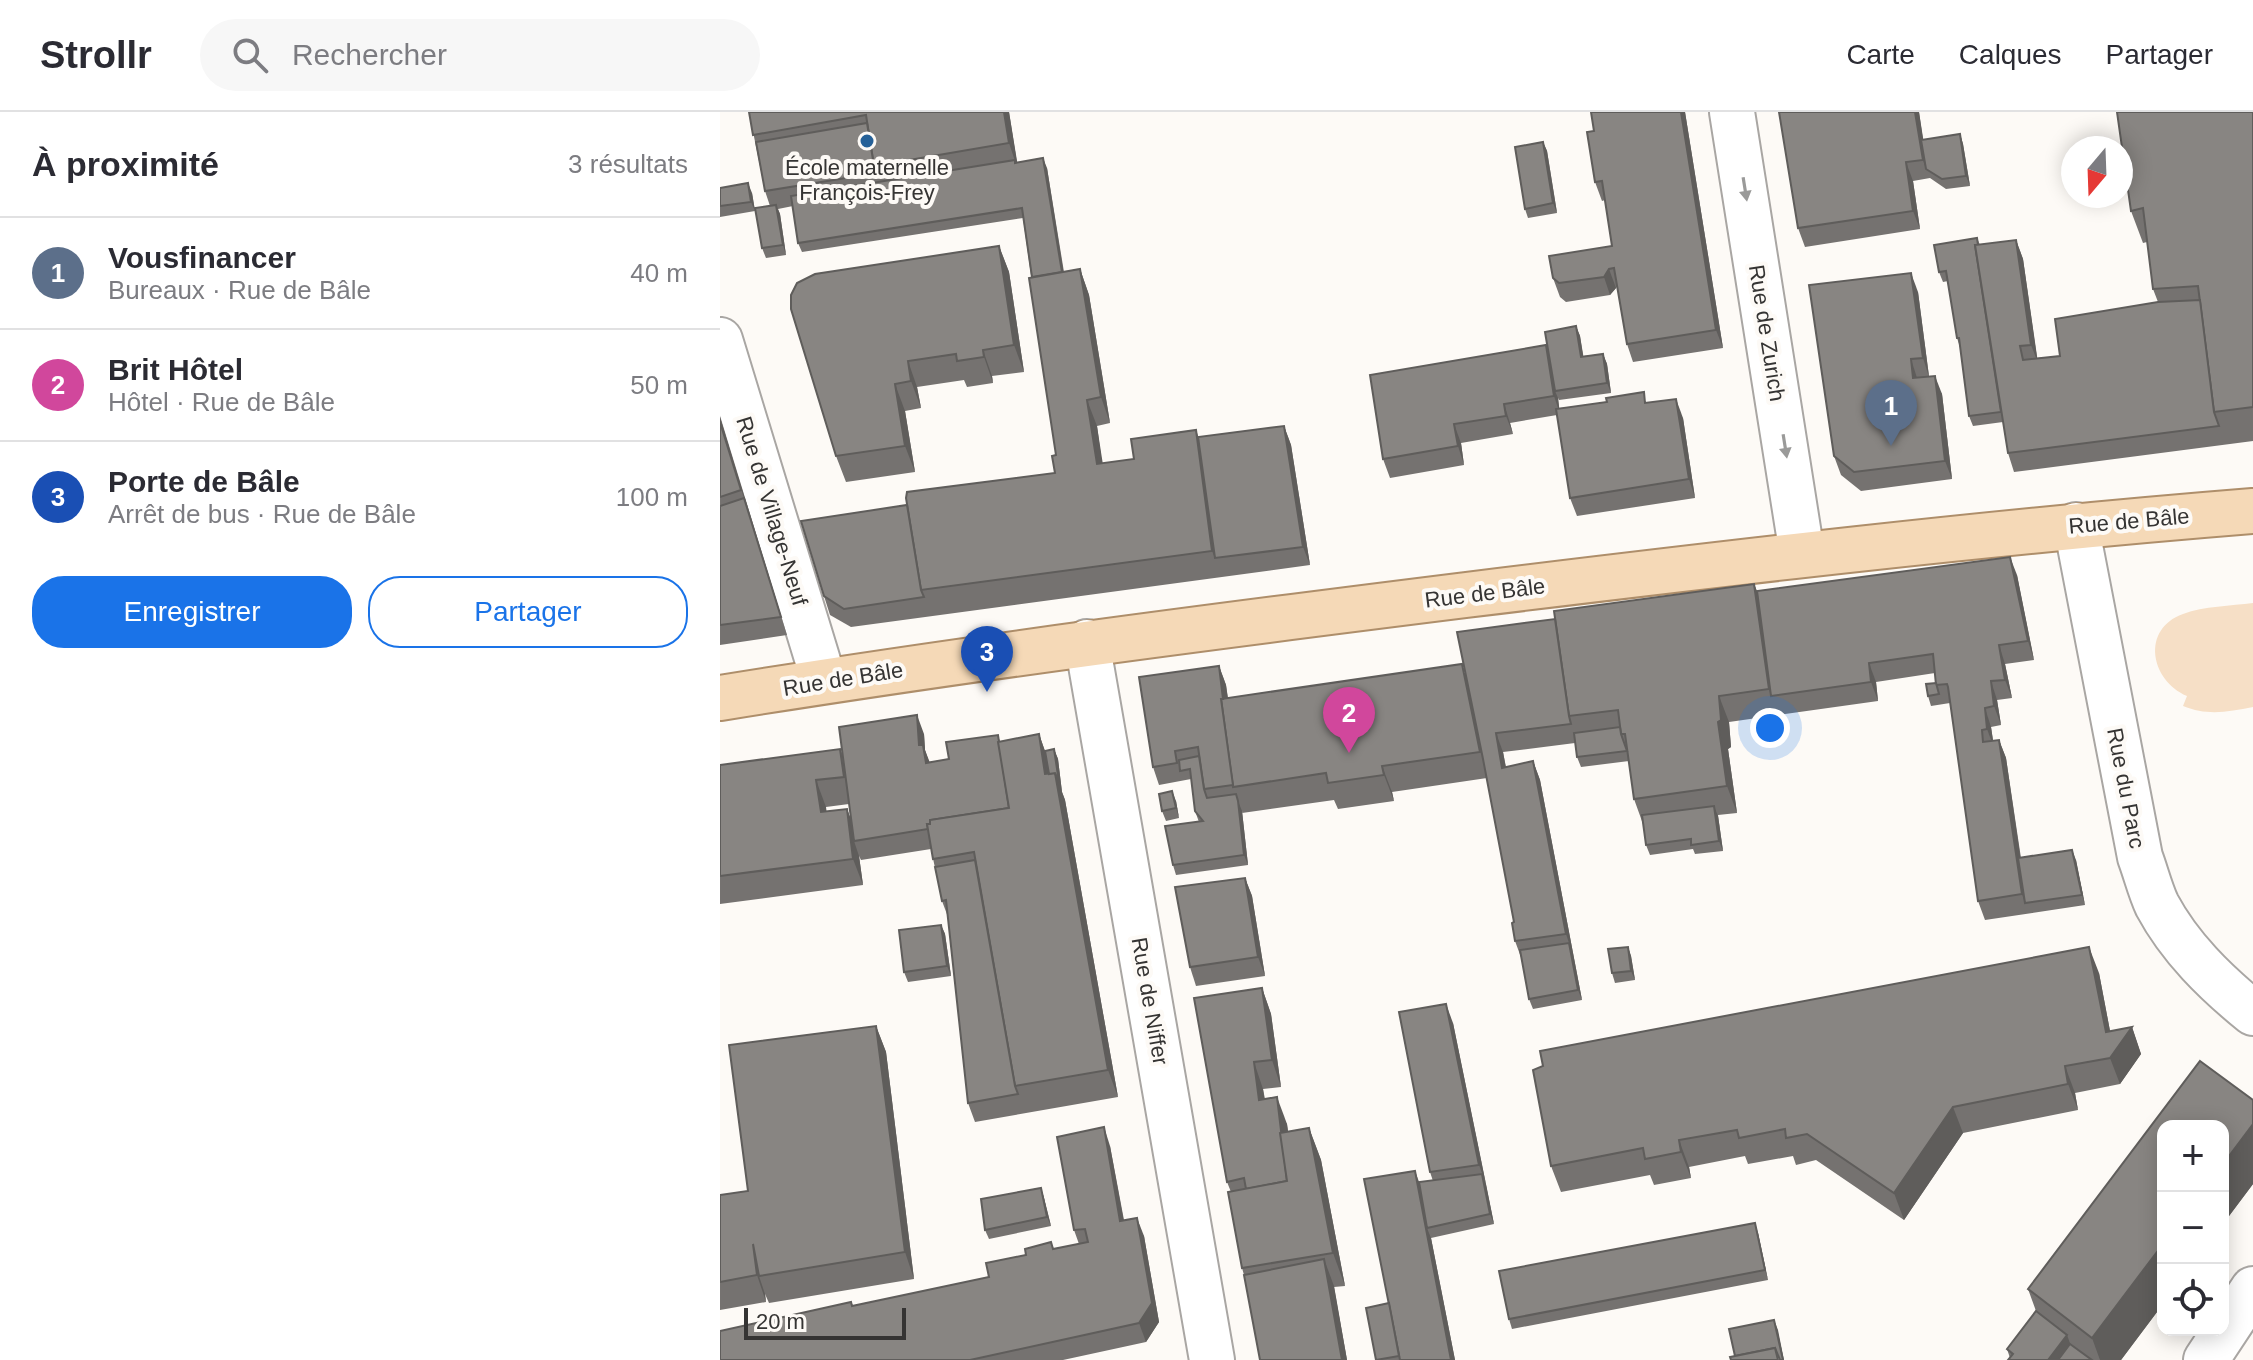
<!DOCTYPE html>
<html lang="fr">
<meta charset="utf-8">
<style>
body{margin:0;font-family:Helvetica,sans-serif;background:#f7f7f7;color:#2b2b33}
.controls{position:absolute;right:24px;bottom:24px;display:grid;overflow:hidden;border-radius:16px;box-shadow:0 4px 20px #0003}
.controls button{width:72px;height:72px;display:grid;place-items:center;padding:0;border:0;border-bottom:2px solid #e1e1e2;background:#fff;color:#2b2b33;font:40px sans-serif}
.compass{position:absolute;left:1341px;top:24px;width:72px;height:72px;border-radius:50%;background:#fff;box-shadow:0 4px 20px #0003;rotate:199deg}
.scale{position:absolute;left:24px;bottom:20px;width:162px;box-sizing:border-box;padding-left:8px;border:4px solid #353433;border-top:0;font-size:22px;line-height:28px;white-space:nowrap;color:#353433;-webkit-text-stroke:6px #fdfaf6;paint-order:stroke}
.you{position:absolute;left:1050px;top:616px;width:28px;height:28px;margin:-20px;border:6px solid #fff;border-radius:50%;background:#1a73e8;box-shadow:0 0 0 12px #1a73e833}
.badge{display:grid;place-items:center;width:52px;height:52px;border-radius:50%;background:#1a73e8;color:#fff;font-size:26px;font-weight:700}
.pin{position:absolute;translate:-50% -66px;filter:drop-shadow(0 2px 4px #0008)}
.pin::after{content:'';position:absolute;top:42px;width:28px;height:24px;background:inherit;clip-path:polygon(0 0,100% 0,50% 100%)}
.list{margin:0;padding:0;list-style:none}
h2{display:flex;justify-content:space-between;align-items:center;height:104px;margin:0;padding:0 32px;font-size:34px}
h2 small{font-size:26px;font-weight:400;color:#7c7c81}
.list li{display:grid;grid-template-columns:52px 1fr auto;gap:24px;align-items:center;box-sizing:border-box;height:112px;padding:0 32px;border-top:2px solid #e1e1e2}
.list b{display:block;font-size:30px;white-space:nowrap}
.list p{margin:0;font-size:26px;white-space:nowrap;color:#7c7c81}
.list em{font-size:26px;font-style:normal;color:#7c7c81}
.actions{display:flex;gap:16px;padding:24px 32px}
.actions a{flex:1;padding:18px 0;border:2px solid #1a73e8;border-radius:32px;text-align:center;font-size:28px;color:#1a73e8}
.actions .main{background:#1a73e8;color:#fff}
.icon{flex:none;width:44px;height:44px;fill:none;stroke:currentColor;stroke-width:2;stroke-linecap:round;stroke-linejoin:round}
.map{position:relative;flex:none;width:1533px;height:1248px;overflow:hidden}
header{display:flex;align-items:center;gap:48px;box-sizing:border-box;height:112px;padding:0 40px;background:#fff;border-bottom:2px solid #e1e1e2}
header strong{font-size:38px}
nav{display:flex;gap:44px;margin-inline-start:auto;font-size:28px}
.search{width:560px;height:72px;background:#f7f7f7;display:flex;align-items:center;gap:20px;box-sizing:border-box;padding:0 28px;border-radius:44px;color:#7c7c81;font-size:30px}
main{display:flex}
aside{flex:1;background:#fff}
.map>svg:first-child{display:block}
.green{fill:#f6dfc6}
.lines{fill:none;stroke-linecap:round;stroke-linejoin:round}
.minor-casing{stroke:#a9a6a3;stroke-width:48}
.primary-casing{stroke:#ae8e6a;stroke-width:48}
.minor{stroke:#fff;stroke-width:44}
.primary{stroke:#f5d9b7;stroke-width:44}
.wall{fill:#757270;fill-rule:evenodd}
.shaded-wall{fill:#5f5d5b}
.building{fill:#888582;stroke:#5f5d5b;stroke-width:2}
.oneway{fill:#9a9a99}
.poi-dot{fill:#266198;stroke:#fdfaf6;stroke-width:3}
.labels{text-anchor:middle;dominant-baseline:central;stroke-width:8;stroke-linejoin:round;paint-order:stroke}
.poi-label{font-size:22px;fill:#353433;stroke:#fdfaf6}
.street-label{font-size:22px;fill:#353433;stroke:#fdfaf6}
</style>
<header>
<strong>Strollr</strong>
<div class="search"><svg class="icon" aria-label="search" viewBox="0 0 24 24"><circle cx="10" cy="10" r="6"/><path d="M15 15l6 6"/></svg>Rechercher</div>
<nav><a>Carte</a><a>Calques</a><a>Partager</a></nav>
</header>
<main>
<aside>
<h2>À proximité<small>3 résultats</small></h2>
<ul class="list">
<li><span class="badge" style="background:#5c6f8a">1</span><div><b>Vousfinancer</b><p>Bureaux · Rue de Bâle</p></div><em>40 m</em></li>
<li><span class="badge" style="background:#d1479c">2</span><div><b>Brit Hôtel</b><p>Hôtel · Rue de Bâle</p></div><em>50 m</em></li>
<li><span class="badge" style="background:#1a4fb4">3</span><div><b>Porte de Bâle</b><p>Arrêt de bus · Rue de Bâle</p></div><em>100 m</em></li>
</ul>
<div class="actions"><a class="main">Enregistrer</a><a>Partager</a></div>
</aside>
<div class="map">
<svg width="1533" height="1248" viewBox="0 0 1533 1248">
<rect width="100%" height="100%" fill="#fdfaf6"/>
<!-- green -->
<path class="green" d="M1533,491v104c-25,5 -46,9 -70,-1l4,-10c-37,-16 -46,-67 -4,-82 21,-8 48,-8 70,-11z"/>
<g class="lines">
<!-- minor casing -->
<g class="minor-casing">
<g id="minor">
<path d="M1012,0l70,442"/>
<path d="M0,228l104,341"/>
<path d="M1356,413l64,332c6,16 10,33 17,48 23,43 58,77 96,108"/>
<path d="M367,530l125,718"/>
<path d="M1486,1248l47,-71"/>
</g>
</g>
<!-- primary casing -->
<g class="primary-casing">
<path id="primary" d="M0,586c248,-40 497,-72 746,-103 262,-32 524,-63 787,-84"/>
</g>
<!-- minor -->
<use href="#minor" class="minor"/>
<!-- primary -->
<use href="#primary" class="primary"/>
</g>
<!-- wall -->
<g class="wall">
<path d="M29,0h260l8,51 30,5 17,104 16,-3 9,26 21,128 -13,3 5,38 32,-5 64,-22 86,-11 7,19 19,120 -459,62 -21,-12 -6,-19 83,-91 148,-32 1,-18 -33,-237 -221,34 -4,-9 -5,-37 -15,3 2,5 6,41 -20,3 -4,-10 8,-42 -5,-15z"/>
<path d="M871,0h94l38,236 -90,14 -6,-18 -10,-57 -1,1 -6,7 -44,7 -6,-5 -7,-19 59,-32 -7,-46 -3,1 -7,-19 -1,-51z"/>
<path d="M1199,0l4,28 37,-6 3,10 7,42 -24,3 -16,-11 -17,3 7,48 -115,18 -7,-19z"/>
<path d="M1533,0v329l-239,31 -6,-19 -5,-31 -30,4 -4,-10 -9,-69 -3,-9 -9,-57 -5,1 -4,-10 38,-34 3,7 36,-5 7,19 14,99 23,-2 98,-54 -5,-13 -6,-47 -4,1 -12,-32z"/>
<path d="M823,30l4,9 10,62 -29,5 -3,-9z"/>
<path d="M0,76l32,5 3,18 -35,6z"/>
<path d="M279,134l10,26 15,100 -32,4 1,7 -26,4 -3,-7 -47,7 4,21 -16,3 10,61 -69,10 -10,-26 -45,-161z"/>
<path d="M1198,180l11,84 13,18 10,85 -91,12 -20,-16 -7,-19z"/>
<path d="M856,214l4,10 3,20 20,-2 4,10 4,29 -52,7 -1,-2 1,10 89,-5 35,15 12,80 -118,18 -7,-18 -13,-83 -47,8 3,11 -52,9 3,22 -74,13 -7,-19 166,-106z"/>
<path d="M0,305l30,100 37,118 -67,10z"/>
<path d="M1297,463l17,85 -29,4 7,34 -15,2 4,25 -10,2 2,13h6l7,18 15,100 55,2 9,45 -100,15 -7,-19 -28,-198 -19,3 -3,-10 8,-13 -1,-10 -59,9 2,19 -149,21 2,25 -3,2 9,64 -19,2 5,36 -28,3 -2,-5 -43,6 -4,-10 -3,-21 -9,-25 -5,-38 -48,6 -4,-10 -2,-14 -72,9 3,15 27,-6 7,19 42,220 -49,9 -4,-10 -7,-39 -7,-19 -1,-19 -27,-144 -95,14 2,9 -56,8 -4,-9 -92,13v-2l6,54 -72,10 -3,-10 26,-43 -4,-11 -4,-32 -32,6 -6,-18 66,-101 7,19 2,13 237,-25 90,-54 199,-35 3,7z"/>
<path d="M204,622l1,16 4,12 20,-3 49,-24 2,7 39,-8 6,17 9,-2 4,10 4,33 3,8 53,297 -143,25 -7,-19 -20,-186 -6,-16 -11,-52 -70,11 -2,-4 4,29 -143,19v-139l120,-16 3,6zM129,692l2,16 -4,-11 -21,3v-5z"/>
<path d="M456,689l3,17 -13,3 -4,-10z"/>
<path d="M525,766l7,18 13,80 -69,10 -6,-19z"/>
<path d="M221,813l4,9 6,42 -43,6 -4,-10z"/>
<path d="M908,835l3,9 4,24 -20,3 -3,-10z"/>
<path d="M1379,861l11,58 22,-4 9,27 -21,30 -45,9 3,17 -115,23 -59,87 -88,-60 -20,5 -3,-9 -45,8 -3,-8 -56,11 2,11 -37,7 -4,-10 -89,17 -10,-26z"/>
<path d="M542,876l9,26 10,73 -18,2 2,10 22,25 1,8 21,-4 12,32 24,126 -11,1 13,73h-87l-16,-85 -2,-7 -11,-76 -4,-10z"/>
<path d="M733,911l41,201 -63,14 24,122h-79l13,-57 30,-121 14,-1 -3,-9z"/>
<path d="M156,914l10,26 28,227 -145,24 -4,-9 1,8 -46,8v-115l28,-4z"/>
<path d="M1533,988v84l-132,176h-113l2,-2 -3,-9 29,-38 -8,-22z"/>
<path d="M390,1034l14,74 20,16 15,86 -13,20 -83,18h-343l133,-54 136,-29 64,-28 26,-5 -5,-14z"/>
<path d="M321,1076l3,10 7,28 -62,13 -4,-9z"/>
<path d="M1038,1121l10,47 -256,49 -3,-10z"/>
</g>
<!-- shaded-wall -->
<g class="shaded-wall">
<path d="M284,0h5l10,61 -10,-30z"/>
<path d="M961,0h4l38,236 -7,-18z"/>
<path d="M1195,0h4l9,58 -2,-1 -3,-9z"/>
<path d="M1240,22l3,10 7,42 -4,-10z"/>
<path d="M823,30l4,9 10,62 -4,-10z"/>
<path d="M323,46l4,10 18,114 -3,-10z"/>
<path d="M1186,50l7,19 7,48 -7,-18z"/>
<path d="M28,71l4,10 3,18 -4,-9z"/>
<path d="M56,93l4,9 6,41 -3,-10z"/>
<path d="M1296,128l7,19 15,104 -7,-18z"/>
<path d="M279,134l10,26 15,100 -10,-27z"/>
<path d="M360,157l9,26 21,128 -9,-26z"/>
<path d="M889,157l7,19 -6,7 -6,-18z"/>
<path d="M1191,161l7,19 11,85 -6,-19z"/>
<path d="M856,214l4,10 5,30 -4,-9z"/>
<path d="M826,233l7,19 2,27 3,7 2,16 -6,-18z"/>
<path d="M263,238l9,26 1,7 -9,-26z"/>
<path d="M883,242l4,10 4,29 -4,-10z"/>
<path d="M1191,247l6,19h-4z"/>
<path d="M188,249l9,26 4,21 -10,-27z"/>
<path d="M1215,264l7,18 10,85 -7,-18z"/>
<path d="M175,272l10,27 10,61 -10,-26z"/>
<path d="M956,287l7,19 12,80 -6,-19z"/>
<path d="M367,288l10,26 10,65 -10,-27z"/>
<path d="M784,292l6,19 3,11 -7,-18z"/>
<path d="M0,305l67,218 -67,-213z"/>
<path d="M734,312l7,19 3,22 -6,-19z"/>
<path d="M564,314l7,19 19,120 -7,-18z"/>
<path d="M476,318l9,26 10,102 -3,-7z"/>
<path d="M1290,445l7,18 17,85 -6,-19z"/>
<path d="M1034,472l10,26 7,86 -2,-7z"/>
<path d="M1279,533l6,19 7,34 -7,-18z"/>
<path d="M1149,551l7,19 2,19 -7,-19z"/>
<path d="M499,554l7,19 13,101h-4z"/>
<path d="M1271,569l6,19 4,25 -7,-19z"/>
<path d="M999,584l10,26 2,25 -3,2 9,64 -10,-27 -9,-64z"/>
<path d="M1265,596l6,19 3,21 -7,-19z"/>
<path d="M197,603l7,19 1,16 5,13 3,19 -14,-37z"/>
<path d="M776,621l7,19 6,34 -7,-18z"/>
<path d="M319,622l9,26 5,31 -8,-17z"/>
<path d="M1279,628l7,18 21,145h-2l-3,-9z"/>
<path d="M334,637l4,10 4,33 3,8 53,297 -10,-27 -53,-297z"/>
<path d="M813,649l7,19 42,220 -4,-10 -9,-47 -3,-9z"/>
<path d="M662,654l10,26 2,9 -10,-26z"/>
<path d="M96,668l10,27 4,32 -9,-27z"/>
<path d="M452,679l4,10 3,17 -3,-10z"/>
<path d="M518,689l4,10 6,54 -4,-10z"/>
<path d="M994,694l4,10 5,35 -4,-10z"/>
<path d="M127,697l10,26 -3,6 5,15 4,29 -10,-26z"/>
<path d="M1352,738l4,10 9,45 -3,-10z"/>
<path d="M525,766l7,18 13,80 -7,-19z"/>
<path d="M221,813l4,9 6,42 -4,-10z"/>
<path d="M908,835l3,9 4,24 -4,-9z"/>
<path d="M1369,835l10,26 15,79 18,-25 9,27 -21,30 -10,-26 -4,-26z"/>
<path d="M542,876l9,26 10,73 -9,-27z"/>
<path d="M726,892l7,19 33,161 -7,-19z"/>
<path d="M156,914l10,26 28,227 -9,-27z"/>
<path d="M534,950l9,27 5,37 -9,-26z"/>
<path d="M1345,954l10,27 3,17 -10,-26z"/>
<path d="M557,985l10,27 12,90 -10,-27z"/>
<path d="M1233,995l10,26 -59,87 -10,-27z"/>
<path d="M1533,1012v60l-30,40v-60z"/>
<path d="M384,1015l6,19 17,93 -7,-18z"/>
<path d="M589,1016l12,32 24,126 -12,-33z"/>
<path d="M959,1028l10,27 2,11 -10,-26z"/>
<path d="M695,1059l7,19 5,38 4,10 24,122h-4z"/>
<path d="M762,1062l4,10 8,40 -4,-10z"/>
<path d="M321,1076l3,10 7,28 -4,-9z"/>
<path d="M417,1106l7,18 15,86 -13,20 -7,-19z"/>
<path d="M1035,1111l3,10 10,47 -3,-10z"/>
<path d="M33,1132l6,32 6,18 1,8 -9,-27z"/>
<path d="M1443,1132v60l-42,56h-21l-8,-22z"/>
<path d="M604,1147l10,27 13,74h-5z"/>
<path d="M1054,1208l4,10 6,30h-1z"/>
<path d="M1347,1223l7,19 -5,6h-21z"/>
</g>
<!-- building -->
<g class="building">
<path d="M29,0h255l5,31 -135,23 -8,-51 -113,20z"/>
<path d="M871,0h90l35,218 -89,14 -13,-76 -5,1 -5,8 -45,6 -6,-5 -4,-22 63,-10 -10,-65 -7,1 -8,-50 7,-1z"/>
<path d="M1059,0h136l8,48 -17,2 7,49 -115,17z"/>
<path d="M1397,0h136v295l-39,5 -16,-126 -45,3 -10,-81 -12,3z"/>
<path d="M147,11l7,43 3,7 -112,18 -9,-49z"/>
<path d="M1240,22l6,42 -24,3 -16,-10 -5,-29z"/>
<path d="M823,30l10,61 -28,6 -10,-62z"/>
<path d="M323,46l19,114 -30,5 -10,-69 -224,35 -7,-47 224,-36v3z"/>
<path d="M28,71l3,19 -31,4v-18z"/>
<path d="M56,93l7,40 -21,3 -7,-40z"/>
<path d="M1257,126l1,7h-3l26,167 -32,4 -10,-78h-2l-11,-67 -7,1 -5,-27z"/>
<path d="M1296,128l15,105 -11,1 3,14 37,-4 -5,-37 103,-17 42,-2 14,112 5,14 -211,27 -33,-208z"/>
<path d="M279,134l15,99 -31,5 1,7 -27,4 -1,-7 -48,7 3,20 -16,3 10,62 -69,10 -45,-147v-14l6,-12 18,-9z"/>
<path d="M360,157l21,128 -14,3 10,64 37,-5 -3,-20 65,-9 16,121 -291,39 -15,-92 1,-6 148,-19 -3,-17 4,-1 -27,-177z"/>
<path d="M1191,161l12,85 -12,1 2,19 22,-2 10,85 -91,11 -20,-16 -25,-171z"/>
<path d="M856,214l5,31 22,-3 4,29 -52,8 -10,-59z"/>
<path d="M826,233l8,51 -50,8 2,12 -52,8 4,22 -75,13 -13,-84z"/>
<path d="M924,280l1,11 31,-4 13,80 -119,19 -14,-89 51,-7 -1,-4z"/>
<path d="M0,310l21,68 -21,7z"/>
<path d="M564,314l19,121 -88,11 -17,-121z"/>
<path d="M24,386l37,119 -61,8v-119z"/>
<path d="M187,393l14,85 3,7 -80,12 -20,-13 -23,-75z"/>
<path d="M1290,445l18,84 -29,4 6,35 -14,1 3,25 -9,2 2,21 -5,1 1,12 16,-2 23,154 -44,7 -30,-214 -1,-3 -11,1 -3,-31 -64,9 2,19 -100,14 -14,-105z"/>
<path d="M1034,472l15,105 -50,7 2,24 -3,2 9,64 -93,13 -9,-65h-4l-3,-24 -49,6 -15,-105z"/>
<path d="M835,507l14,97 2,8 -75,9 6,35 31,-7 33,173 -51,7 -3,-18 2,-1 -31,-163 -26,-127z"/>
<path d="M742,552l18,88 -98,14 2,9 -56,8 -2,-10 -93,14 -12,-88z"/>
<path d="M499,554l4,33h-2l12,86 -29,4 -6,-42 -23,4 2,12 -24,4 -14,-90z"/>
<path d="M1216,571l3,11 -11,2 -2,-12z"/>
<path d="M197,603l2,30h4l3,18 23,-4 -3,-17 52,-7 11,73 -79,12v4h-3l1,5 -74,12 -15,-114z"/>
<path d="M900,615l1,7 6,17 -50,6 -3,-24z"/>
<path d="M319,622l6,40 10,-1 53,297 -93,16 -41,-234 -41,7 -6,-35h3v-4l79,-12 -11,-66z"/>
<path d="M120,637l4,28 -28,3 5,32 26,-3 6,50 -133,17v-111z"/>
<path d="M334,637l5,33 -4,-9 -6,1 -4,-23z"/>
<path d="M479,644l5,33 3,9 29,-4 2,7 6,54 -71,10 -8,-39 38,-5 -8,-10 -5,-42 -10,2 -1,-11z"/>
<path d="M452,679l4,17 -14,3 -3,-17z"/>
<path d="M994,694l5,35 -28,4v-6l-45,6 -4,-30z"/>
<path d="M1352,738l10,45 -57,8 -7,-45z"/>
<path d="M255,748l40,226 3,8 -50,9 -22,-203 -4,1 -7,-34z"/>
<path d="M525,766l13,79 -68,10 -15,-80z"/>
<path d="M221,813l6,41 -43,6 -5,-42z"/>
<path d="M849,831l9,47 -49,9 -9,-49z"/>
<path d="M908,835l3,24 -19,2 -4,-24z"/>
<path d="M1369,835l17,85 26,-5 -22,31 -45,8 3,18 -115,23 -59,86 -87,-59 -21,4 -1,-9 -46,9 -2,-8 -58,10 2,12 -36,7 -2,-11 -92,18 -18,-96 10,-4 -3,-15z"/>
<path d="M542,876l10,72 -18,2 5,38 18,-3 10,84 -41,8 -2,-11 -17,4 -33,-184z"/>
<path d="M726,892l33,161 -49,7 -31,-160z"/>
<path d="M156,914l29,226 -146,24 -6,-32 4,31 -37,7v-87l28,-4 -19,-146z"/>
<path d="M1480,949l53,39v24l-30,40v-38h-60v118l-71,94 -64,-49z"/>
<path d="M384,1015l16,94 17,-3 15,85 -13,20 -169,37h-250v-29l131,-29 1,4 137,-29 -3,-14 40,-8 -1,-6 26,-7 2,7 35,-7 -3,-13 -11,1 -17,-93z"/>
<path d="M589,1016l24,125 -91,15 -14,-76 59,-11 -7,-48z"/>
<path d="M695,1059l36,189h-51l-36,-181z"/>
<path d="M762,1062l8,40 -63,14 -8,-46z"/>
<path d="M321,1076l6,29 -62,13 -4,-31z"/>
<path d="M1035,1111l10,47 -256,49 -10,-48z"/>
<path d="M604,1147l18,101h-82l-16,-85z"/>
<path d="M669,1191l10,53 -23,4 -10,-52z"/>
<path d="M1316,1199l31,24 -19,25h-40l5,-6 -6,-5z"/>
<path d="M1054,1208l9,40h-3l-5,-12 -40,8 -6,-27z"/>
<path d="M1350,1232l22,16h-34z"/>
<path d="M1055,1236l3,12h-47l-1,-3z"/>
</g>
<!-- one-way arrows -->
<defs><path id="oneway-solid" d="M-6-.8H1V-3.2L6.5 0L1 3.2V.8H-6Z" transform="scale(2)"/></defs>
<g class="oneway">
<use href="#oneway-solid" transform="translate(1025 77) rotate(81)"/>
<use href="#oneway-solid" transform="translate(1065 334) rotate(81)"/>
</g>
<!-- markers -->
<circle class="poi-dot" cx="147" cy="29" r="8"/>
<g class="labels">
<!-- poi labels -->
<g class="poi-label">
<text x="147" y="55">École maternelle<tspan x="147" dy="25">François-Frey</tspan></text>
</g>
<!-- street labels -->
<g class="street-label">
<text transform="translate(1047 221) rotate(81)">Rue de Zurich</text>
<text transform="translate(52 399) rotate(73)">Rue de Village-Neuf</text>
<text transform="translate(1409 409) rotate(-5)">Rue de Bâle</text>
<text transform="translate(765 481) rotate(-7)">Rue de Bâle</text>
<text transform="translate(123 567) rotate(-9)">Rue de Bâle</text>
<text transform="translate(1406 676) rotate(79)">Rue du Parc</text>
<text transform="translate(430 889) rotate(80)">Rue de Niffer</text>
</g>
</g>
</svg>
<div class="controls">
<button>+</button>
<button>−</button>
<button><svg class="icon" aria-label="locate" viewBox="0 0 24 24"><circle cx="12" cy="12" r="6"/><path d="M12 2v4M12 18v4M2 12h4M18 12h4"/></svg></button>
</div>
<svg class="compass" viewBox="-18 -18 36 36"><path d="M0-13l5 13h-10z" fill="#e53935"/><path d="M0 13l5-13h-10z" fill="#7c7c81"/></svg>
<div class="scale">20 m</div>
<div class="you"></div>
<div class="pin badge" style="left:1171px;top:334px;background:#5c6f8a">1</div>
<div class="pin badge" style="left:629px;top:641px;background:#d1479c">2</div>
<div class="pin badge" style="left:267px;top:580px;background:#1a4fb4">3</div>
</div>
</main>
